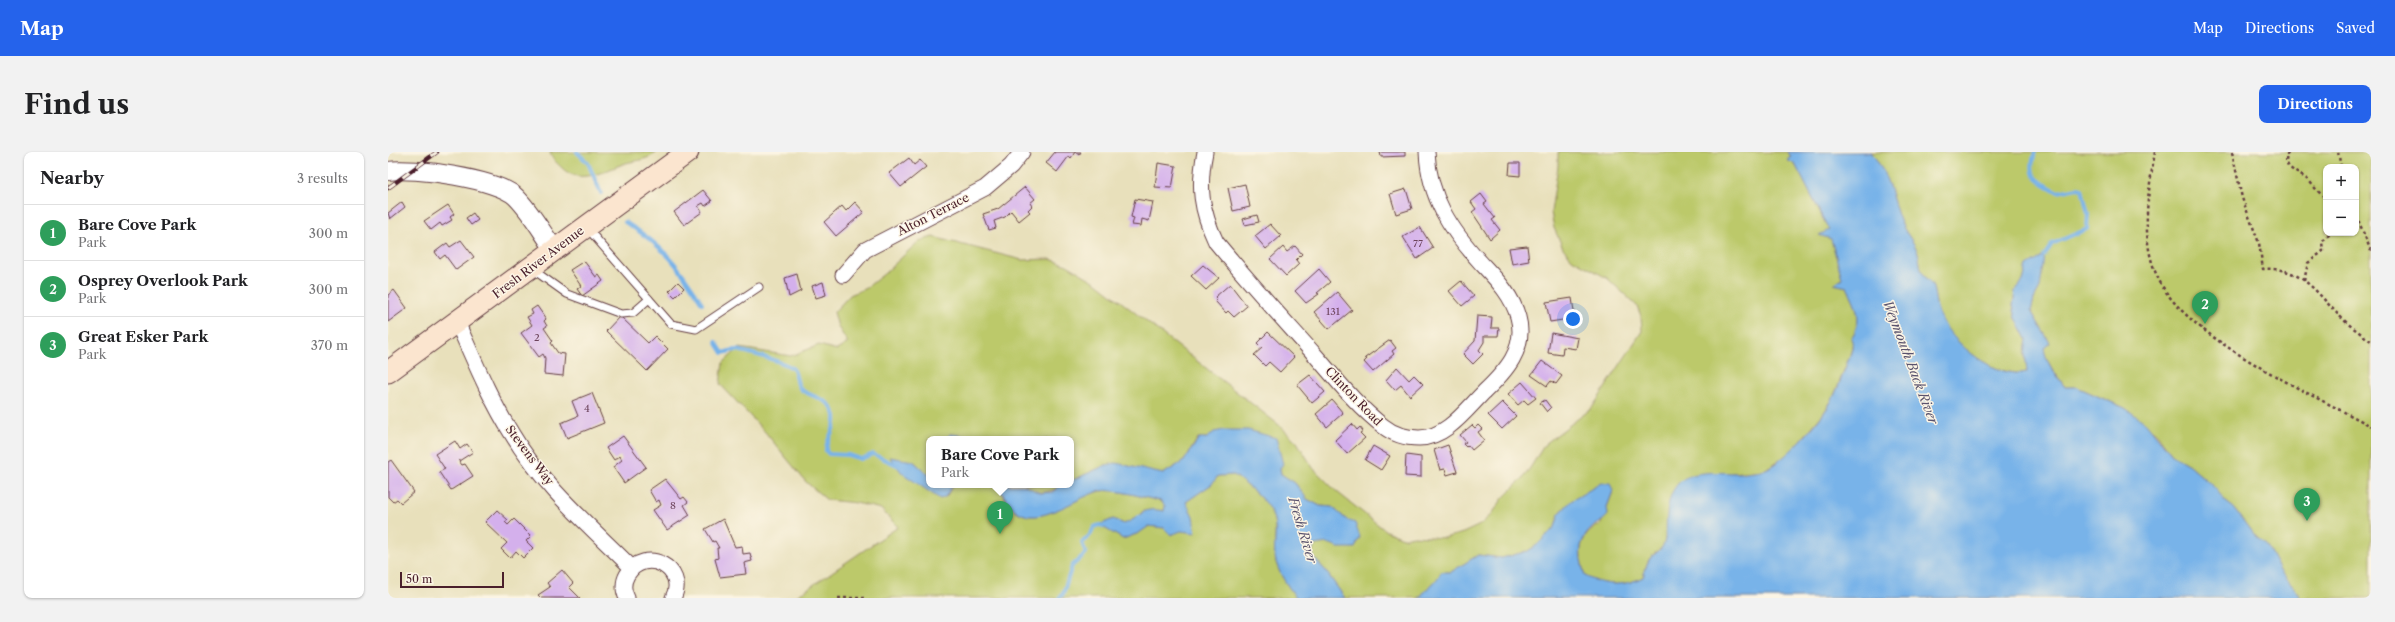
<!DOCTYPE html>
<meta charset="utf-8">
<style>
body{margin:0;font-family:"Libre Caslon Text",serif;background:#f2f2f2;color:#202124}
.controls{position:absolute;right:12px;top:12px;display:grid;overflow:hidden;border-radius:8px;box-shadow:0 1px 3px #0004}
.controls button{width:36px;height:36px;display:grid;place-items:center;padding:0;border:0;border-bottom:1px solid #e0e0e0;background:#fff;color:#202124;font:20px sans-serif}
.scale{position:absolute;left:12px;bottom:10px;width:104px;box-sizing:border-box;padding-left:4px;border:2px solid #4a1f2b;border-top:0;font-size:11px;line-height:14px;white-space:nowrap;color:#4a1f2b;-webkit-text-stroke:3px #fcf5e5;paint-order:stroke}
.you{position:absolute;left:1185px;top:167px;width:14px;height:14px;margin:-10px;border:3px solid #fff;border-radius:50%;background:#1a73e8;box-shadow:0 0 0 6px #1a73e833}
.badge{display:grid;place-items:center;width:26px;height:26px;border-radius:50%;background:#2563eb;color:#fff;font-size:13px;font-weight:700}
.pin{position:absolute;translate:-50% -33px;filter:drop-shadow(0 1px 2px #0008)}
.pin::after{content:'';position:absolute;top:21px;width:14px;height:12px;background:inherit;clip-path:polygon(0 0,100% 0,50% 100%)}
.popup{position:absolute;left:538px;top:284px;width:148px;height:52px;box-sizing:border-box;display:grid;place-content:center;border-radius:8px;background:#fff;filter:drop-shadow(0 1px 3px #0005);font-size:13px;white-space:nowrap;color:#757577}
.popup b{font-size:15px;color:#202124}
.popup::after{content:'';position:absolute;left:50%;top:100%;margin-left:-8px;border:8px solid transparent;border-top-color:#fff}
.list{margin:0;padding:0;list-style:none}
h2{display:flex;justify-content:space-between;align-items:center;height:52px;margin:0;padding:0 16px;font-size:17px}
h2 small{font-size:13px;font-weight:400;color:#757577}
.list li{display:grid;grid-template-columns:26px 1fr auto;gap:12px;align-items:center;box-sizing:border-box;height:56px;padding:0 16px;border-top:1px solid #e0e0e0}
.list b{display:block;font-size:15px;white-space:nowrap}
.list p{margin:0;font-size:13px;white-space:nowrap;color:#757577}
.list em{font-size:13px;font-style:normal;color:#757577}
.map{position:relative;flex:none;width:1983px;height:446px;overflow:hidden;border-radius:8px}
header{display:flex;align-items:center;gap:24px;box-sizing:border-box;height:56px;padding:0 20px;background:#2563eb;color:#fff}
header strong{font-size:19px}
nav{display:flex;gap:22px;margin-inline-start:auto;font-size:14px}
.intro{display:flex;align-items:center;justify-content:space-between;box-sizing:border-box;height:96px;padding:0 24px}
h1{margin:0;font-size:28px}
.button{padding:10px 18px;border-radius:8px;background:#2563eb;color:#fff;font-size:14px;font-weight:700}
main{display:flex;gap:24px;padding:0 24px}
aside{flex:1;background:#fff;border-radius:8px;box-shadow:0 1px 3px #0004}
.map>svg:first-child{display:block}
.green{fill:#bcc96b;stroke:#83744b;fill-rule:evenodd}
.water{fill:#78b3e9;stroke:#61698a}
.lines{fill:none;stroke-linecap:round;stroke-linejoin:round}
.stream{stroke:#78b3e9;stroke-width:4}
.building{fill:#d4b0ec}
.service-casing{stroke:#623c41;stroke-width:9}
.minor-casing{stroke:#623c41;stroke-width:17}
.tertiary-casing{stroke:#623c41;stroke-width:20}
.secondary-casing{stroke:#623c41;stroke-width:23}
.path{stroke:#623c41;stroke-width:2.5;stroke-dasharray:3 3;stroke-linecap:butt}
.service{stroke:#fff;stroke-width:7}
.minor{stroke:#fff;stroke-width:15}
.tertiary{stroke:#fff;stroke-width:18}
.secondary{stroke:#fbe5cf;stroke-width:21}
.rail-casing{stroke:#4a1f2b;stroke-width:4.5}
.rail{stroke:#fcf5e5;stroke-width:3;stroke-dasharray:9;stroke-linecap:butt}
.labels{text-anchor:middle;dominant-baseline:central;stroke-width:3;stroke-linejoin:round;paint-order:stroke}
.number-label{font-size:10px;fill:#6c435b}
.street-label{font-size:12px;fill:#4a1f2b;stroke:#fcf5e5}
.water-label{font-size:13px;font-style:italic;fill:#5a536e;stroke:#fcf5e5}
</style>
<header>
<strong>Map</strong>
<nav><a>Map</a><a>Directions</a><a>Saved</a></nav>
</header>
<div class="intro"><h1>Find us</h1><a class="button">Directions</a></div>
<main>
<aside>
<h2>Nearby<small>3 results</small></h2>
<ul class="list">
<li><span class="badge" style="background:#2e9e5b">1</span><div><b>Bare Cove Park</b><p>Park</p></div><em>300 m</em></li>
<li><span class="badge" style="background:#2e9e5b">2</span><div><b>Osprey Overlook Park</b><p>Park</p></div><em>300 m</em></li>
<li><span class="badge" style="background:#2e9e5b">3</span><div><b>Great Esker Park</b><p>Park</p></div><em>370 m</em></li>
</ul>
</aside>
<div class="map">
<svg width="1983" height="446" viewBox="0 0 1983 446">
<rect width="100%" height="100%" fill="#fcf5e5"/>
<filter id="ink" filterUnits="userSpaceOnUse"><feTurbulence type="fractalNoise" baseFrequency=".025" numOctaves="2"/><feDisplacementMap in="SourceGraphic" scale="8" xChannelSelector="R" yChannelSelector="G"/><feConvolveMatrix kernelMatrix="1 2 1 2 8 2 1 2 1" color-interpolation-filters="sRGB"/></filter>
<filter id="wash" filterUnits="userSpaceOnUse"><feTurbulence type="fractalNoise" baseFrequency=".012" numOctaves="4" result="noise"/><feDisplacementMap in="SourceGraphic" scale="16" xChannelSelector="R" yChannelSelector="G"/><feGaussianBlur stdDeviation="0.9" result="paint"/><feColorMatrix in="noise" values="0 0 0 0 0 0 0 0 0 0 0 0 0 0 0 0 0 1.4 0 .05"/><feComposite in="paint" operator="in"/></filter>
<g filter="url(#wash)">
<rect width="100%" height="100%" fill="#e8e0bb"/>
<!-- green -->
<g class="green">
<path d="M162,0h107c-9,8 -19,8 -31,11 -21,7 -46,24 -65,4 -5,-5 -10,-9 -11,-15z"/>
<path d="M1170,0h230l3,5 -4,3 8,4 34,66 13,48 -8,6 13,3c9,17 17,34 4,51l2,4 -3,13 -17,43 -10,16 -33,39 -26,17 -32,3 -67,58c1,19 -5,16 -15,27 -4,5 -5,14 -7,19 -19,10 -39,9 -58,-1 -7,-24 -8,-39 16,-52l12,-33 -42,10 -12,13 -4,13 -18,18 -9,6 -26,7 -24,-3 -27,17h-9c-5,10 -16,17 -23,26h-74l-20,-28 -11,-12 -2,-7 3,-6 10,-2 8,1 14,-24 -15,-13 -12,-1 -13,-7 -12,-16 -14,-9 -1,-6 -66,-36 -6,6h-10l-14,23 -21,13 -57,-9 -35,16v-42h-101l-4,-3 -15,-2 -6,5h-16v36l-16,-14 -11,12 44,24 7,-12h43c7,7 10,19 18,25 27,19 59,-13 86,-19 15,-3 45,7 61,10l4,5 -1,5h-21l-7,8 -12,5 -11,-5 -13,6 23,14 16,-6 10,-7 15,2 22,-26 26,-18 6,-8 16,-1c13,10 29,22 37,37 8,15 2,30 4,45 2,14 13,30 22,41h-503l104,-71 -17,-18 -25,-6 -29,-3 -21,-18 -40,-49 -46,-49 3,-21 16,-15 52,8 28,-11 18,5 11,-7 -10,-16 -4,-15 16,-17 16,-7 18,-14 35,-33 14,-4 89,23 28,-1 17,6 30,18 182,142 18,17 16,26 24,24 49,39 17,7 11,-2 30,2 19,-5 17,-8 12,-11 11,-16 22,-22 20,-32 47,-36 50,-77 -1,-15 -4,-10 -30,-28 -35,-19 -9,-11 -9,-20 -3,-16 7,-46z"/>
<path d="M1483,0h500v446h-71l-1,-4 -19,-23 -13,-25 -14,-12 -19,-26 -8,-6 -11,-14 -26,-23 -17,-10 -15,-21 -32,-26 -48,-21h-12l-14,-20 -6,-12 -1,-7 6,-5 -19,-32 3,-12 6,-11 -13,-22 -4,15 -8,10 -2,15 3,12 11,21 -2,15 2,18c-31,7 -74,-27 -87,-55 -5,-10 -4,-21 -8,-32 -2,-4 -7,-7 -9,-12 -4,-6 -3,-16 -6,-23 -5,-11 -14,-20 -18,-32 -9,-26 -10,-42 -28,-66zM1938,15h30v66h-30z"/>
<path d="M636,333h38c-12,8 -26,11 -38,0z"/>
</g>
<!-- water -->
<g class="water">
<path d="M1400,0h83c18,24 19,40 28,66 4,12 13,21 18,32 3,7 2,17 6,23 2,5 7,8 9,12 4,11 3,22 8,32 13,27 57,63 87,55l-2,-18 2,-15 -11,-21 -3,-12 2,-15 8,-10 4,-15 17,-10 -4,32 -6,11 -3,12 19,32 -6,5c2,15 12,27 21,39h12l27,12 21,9 21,15 26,32 17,10 26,23 11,14 8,6 19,26 14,12 13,25 19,23 1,4h-881c7,-9 18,-16 22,-26h10l27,-17 24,3 26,-7 9,-6 18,-18 4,-13 12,-13 30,-18h9l3,8 -6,16 1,8c-6,7 -11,9 -17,14 -15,15 -11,29 -6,47 19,10 39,11 58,1 2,-5 3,-12 6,-17 5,-8 14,-8 16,-21 3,-19 -1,-45 17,-59 20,-15 61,-1 84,-11 21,-10 57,-50 67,-71 5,-10 9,-21 13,-32 3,-8 9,-20 5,-28 13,-17 5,-34 -4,-51l-13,-3 8,-6 -11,-39 -12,-4 10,-5 -34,-66 -8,-4 4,-3z"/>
<path d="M836,278h24l28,8 7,26 -3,4 1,6 14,9 12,16 13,7 12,1 15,13 8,3 5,14 -5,11h-17c-7,-6 -13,-5 -23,-3l-3,6 2,7 11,12 20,28h-48c-9,-11 -20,-27 -22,-41 -2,-15 4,-30 -4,-45 -8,-15 -24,-27 -37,-37l-16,1 -6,8 -26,18 7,14 3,17 -15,-2 -10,4 -7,-7 -15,-2 -10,7 -16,6 -24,-14 14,-6 11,5c20,-8 16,-18 40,-13l1,-5 -4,-5c-16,-3 -47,-13 -61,-10 -21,5 -56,33 -78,23 -14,-6 -16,-19 -26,-29h28l16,8 12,-1 10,-7h9v-4l35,-16 10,-2 47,11 21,-13 15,-23h8l7,-6z"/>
<path d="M563,282l15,2 4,3h-25z"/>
<path d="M502,305l23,4 16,14v10h24l-8,12 -5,2 -38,-26z"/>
</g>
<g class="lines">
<!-- stream -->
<g class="stream">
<path d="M189,0l11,11 13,30"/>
<path d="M1647,0c-8,26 1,27 23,40l19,-4 5,1 6,25 -1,15 -35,15 -8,12"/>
<path d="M237,70c40,25 53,43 77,81"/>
<path d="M328,190l7,11c4,-1 9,-3 12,-3 9,1 54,13 58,19 5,6 2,17 10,22 12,7 29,8 32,25 2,14 -10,23 -9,35l3,3 19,1 13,4 12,-5 26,12"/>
<path d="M671,446l4,-4 9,-28 14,-13 -4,-10 9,-9 3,-7 5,-2 5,1"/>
</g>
</g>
<g id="blocks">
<!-- building -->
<g class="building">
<path d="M667,0h26l-2,3 -4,-3 -4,6 -2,-2 -12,16 -11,-9z"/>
<path d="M992,0h25v4l-24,1z"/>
<path d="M521,6l5,7 6,-5 6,7 -25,20 -12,-14z"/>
<path d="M770,11l18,3 -4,22 -17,-1z"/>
<path d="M1122,11h10v13l-11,-1z"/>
<path d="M857,32l5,23 -17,4 -5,-23z"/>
<path d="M637,35l10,12 -5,4 2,3 -4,4 2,2 -11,9 -8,-10 -6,6 -11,4 2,7 -7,2 -6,-16 15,-5z"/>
<path d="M1018,37l6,20 -16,5 -6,-20z"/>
<path d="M315,38l9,11 -7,5 -2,-3 -5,3 4,6 -18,13 -10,-13z"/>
<path d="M1093,42l6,8 -3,2 11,14 -3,2 8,10 -10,9 -18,-27 4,-3 -5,-7z"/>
<path d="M747,47l18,3 -4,19 -7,-2 -1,7 -9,-1 2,-7 -3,-1z"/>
<path d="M14,50l3,5 -15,12 -2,-6z"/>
<path d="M467,50l9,10 -28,24 -12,-14 18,-16 4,5z"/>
<path d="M60,53l6,9 -4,3 2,3 -10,6 -2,-3 -9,7 -7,-9z"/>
<path d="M85,61l5,7 -7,5 -5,-7z"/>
<path d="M869,63l2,7 -14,3 -2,-6z"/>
<path d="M882,72l11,12 -15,13 -11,-13z"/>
<path d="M1032,75l13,21 -16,11 -14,-22z"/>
<path d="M73,88l13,17 -18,13 -11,-15 -5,4 -5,-7 12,-9 3,4z"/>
<path d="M907,94l7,8 -6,6 3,4 -13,12 -16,-17 13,-12 4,5z"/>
<path d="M1139,94l2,15 -17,3 -3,-16z"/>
<path d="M196,109l12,16 3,-2 4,6 -21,15 -5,-7 4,-3 -11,-16z"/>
<path d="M815,113l16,13 -13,12 -15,-14z"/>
<path d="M931,117l11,13 -13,11 2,1 -13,9 -11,-12z"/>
<path d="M409,122l4,17 -12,6 -4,-19z"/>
<path d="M1073,129l13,15 -12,10 -13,-15z"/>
<path d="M290,130l6,6 -9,9 -6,-6z"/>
<path d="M435,130l3,13 -10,3 -4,-12z"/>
<path d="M842,132l17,22 -13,11 -6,-6 -2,2 -11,-12 2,-2 -2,-2z"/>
<path d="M6,138l13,18 -19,14v-27z"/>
<path d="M949,140l15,18 -23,19 -15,-17z"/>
<path d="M1184,146l3,20 -25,4 -4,-20z"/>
<path d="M149,154l9,13 -2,2 3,5 -3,2 9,13 -2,2 7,10 7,1 -2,22 -19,-2 1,-16 -2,-4 -4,3 -18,-24 11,-8 -5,-8 6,-3 -2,-4z"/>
<path d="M232,164l28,27 7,-7 13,13 -21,22 -41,-40z"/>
<path d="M1089,164l15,1 -1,11h8l-1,8h-14v6l-5,8 4,4 -10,10 -10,-10 12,-13z"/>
<path d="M880,180l26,25 -14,15 -11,-10 -4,4 -11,-11 8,-7 -5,-5z"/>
<path d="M1163,181l27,5 -2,11 -13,-2 -1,8 -14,-2z"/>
<path d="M1002,188l6,8 -4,3 2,3 -21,18 -9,-10 3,-3 -2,-1z"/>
<path d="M1154,209l20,15 -6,8 -5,-3 -4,5 -16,-11z"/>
<path d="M1009,215l12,13 5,-5 9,9 -13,12 -9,-11 -6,5 -9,-10z"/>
<path d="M922,223l15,17 -13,11 -15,-18z"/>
<path d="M1134,230l14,16 -8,6 -4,-4 -6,5 -10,-11z"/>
<path d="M204,241l12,30 -37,15 -6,-15 17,-7 -6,-15z"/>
<path d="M944,248l11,13 -16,14 -11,-13z"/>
<path d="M1157,248l6,8 -4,4 -7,-9z"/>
<path d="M1114,250l14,14 -14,13 -14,-14z"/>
<path d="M964,272l5,6 3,-3 3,4 -3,2 5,5 -18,16 -12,-14z"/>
<path d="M1084,273l3,3 3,-3 4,4 -4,3 6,8 -12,10 -4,-5 -2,2 -3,-3 3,-2 -6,-7z"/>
<path d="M235,284l23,31 -22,16 -11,-16 9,-7 -2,-4 -6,4 -8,-12z"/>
<path d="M67,289l5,8 7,-5 6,8 -14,9 3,4 3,-1 8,12 -22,14 -12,-18 6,-3 -10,-15z"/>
<path d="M1060,293l9,27 -10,3 -2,-6 -5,1 -6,-20z"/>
<path d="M985,294l17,10 -9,14 -16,-10z"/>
<path d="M1018,303l15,2v20l-16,-1z"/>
<path d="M3,308l23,32 -13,11 -4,-4 -4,3 -5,-5v-35z"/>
<path d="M277,327l16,20 3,-2 4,5 -4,3 6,10 -23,15 -14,-20 8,-5 -2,-5 -3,2 -7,-12z"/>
<path d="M109,358l11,10 -3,2 3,3 6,-6 17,17 -5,5 7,7 -10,10 -7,-7 -6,7 -9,-9 6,-6 -22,-21z"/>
<path d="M335,367l12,28 7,-1 1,8 7,-1 2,8 -8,2 2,11 -26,3 -5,-18 3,-1 -1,-10h2l-4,-7 -2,1 -8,-13z"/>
<path d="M174,418l11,13 -4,4 11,11h-39l-3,-3 12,-8 -3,-4z"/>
</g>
</g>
</g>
<g filter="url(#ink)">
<use href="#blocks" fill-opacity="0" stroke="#623c41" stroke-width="1"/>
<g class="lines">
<!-- service casing -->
<g class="service-casing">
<g id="service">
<path d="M199,76l84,96 25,5 63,-42"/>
<path d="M144,117l35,25 54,20 12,-1 16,-14"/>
</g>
</g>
<!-- minor casing -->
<g class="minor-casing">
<g id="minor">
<path d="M817,0c-7,35 -4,58 11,90 32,39 66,76 99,113 21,24 42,51 68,71 10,8 23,12 36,12 27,0 47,-28 65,-46 21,-20 43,-43 34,-75 -6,-22 -22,-38 -37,-54 -30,-33 -52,-65 -54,-111"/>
<path d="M455,123l22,-25 120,-62 26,-22 11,-14"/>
<path d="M69,170c17,38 33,77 55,112 30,51 78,92 119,133"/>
<path d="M239,446c-4,-7 -4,-16 0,-23 18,-30 61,-6 46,23"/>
</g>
</g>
<!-- tertiary casing -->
<g class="tertiary-casing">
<path id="tertiary" d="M0,19c25,-4 110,8 128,26 15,15 26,35 38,52"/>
</g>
<!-- secondary casing -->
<g class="secondary-casing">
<path id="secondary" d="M0,220l300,-220"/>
</g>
<!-- path -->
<g class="path">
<path d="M1767,0c-7,41 -16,89 4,128 29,60 153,114 212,146"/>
<path d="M1844,0l10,46 17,45 4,26c42,-3 55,28 83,53 8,7 17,13 25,19"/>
<path d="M1900,0c-8,18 13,20 22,30 5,6 9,11 16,16"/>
<path d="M1950,0l3,15"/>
<path d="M1968,63l15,36"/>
<path d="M1916,129l4,-18 15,-12 -1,-9 9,-9"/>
<path d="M450,446h26"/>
</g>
<!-- service -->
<use href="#service" class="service"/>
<!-- minor -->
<use href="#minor" class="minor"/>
<!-- tertiary -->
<use href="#tertiary" class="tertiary"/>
<!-- secondary -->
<use href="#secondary" class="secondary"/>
<!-- rail casing -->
<g class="rail-casing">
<path id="rail" d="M0,36l49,-36"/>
</g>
<!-- rail -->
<use href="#rail" class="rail"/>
</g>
</g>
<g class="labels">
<!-- number labels -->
<g class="number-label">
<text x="1030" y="91">77</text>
<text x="945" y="159">131</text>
<text x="149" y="185">2</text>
<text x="199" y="256">4</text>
<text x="285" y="353">8</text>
</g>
<!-- street labels -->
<g class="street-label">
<text transform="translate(545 62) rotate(-27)">Alton Terrace</text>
<text transform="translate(150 110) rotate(-37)">Fresh River Avenue</text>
<text transform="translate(966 244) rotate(46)">Clinton Road</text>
<text transform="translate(142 303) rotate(53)">Stevens Way</text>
</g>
<!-- water labels -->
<g class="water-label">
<text transform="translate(1523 210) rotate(69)">Weymouth Back River</text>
<text transform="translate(915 378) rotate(73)">Fresh River</text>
</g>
</g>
</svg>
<div class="controls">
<button>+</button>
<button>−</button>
</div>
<div class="scale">50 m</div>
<div class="you"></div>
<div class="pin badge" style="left:612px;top:382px;background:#2e9e5b">1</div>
<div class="popup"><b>Bare Cove Park</b>Park</div>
<div class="pin badge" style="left:1817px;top:172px;background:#2e9e5b">2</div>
<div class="pin badge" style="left:1919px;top:369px;background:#2e9e5b">3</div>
</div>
</main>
